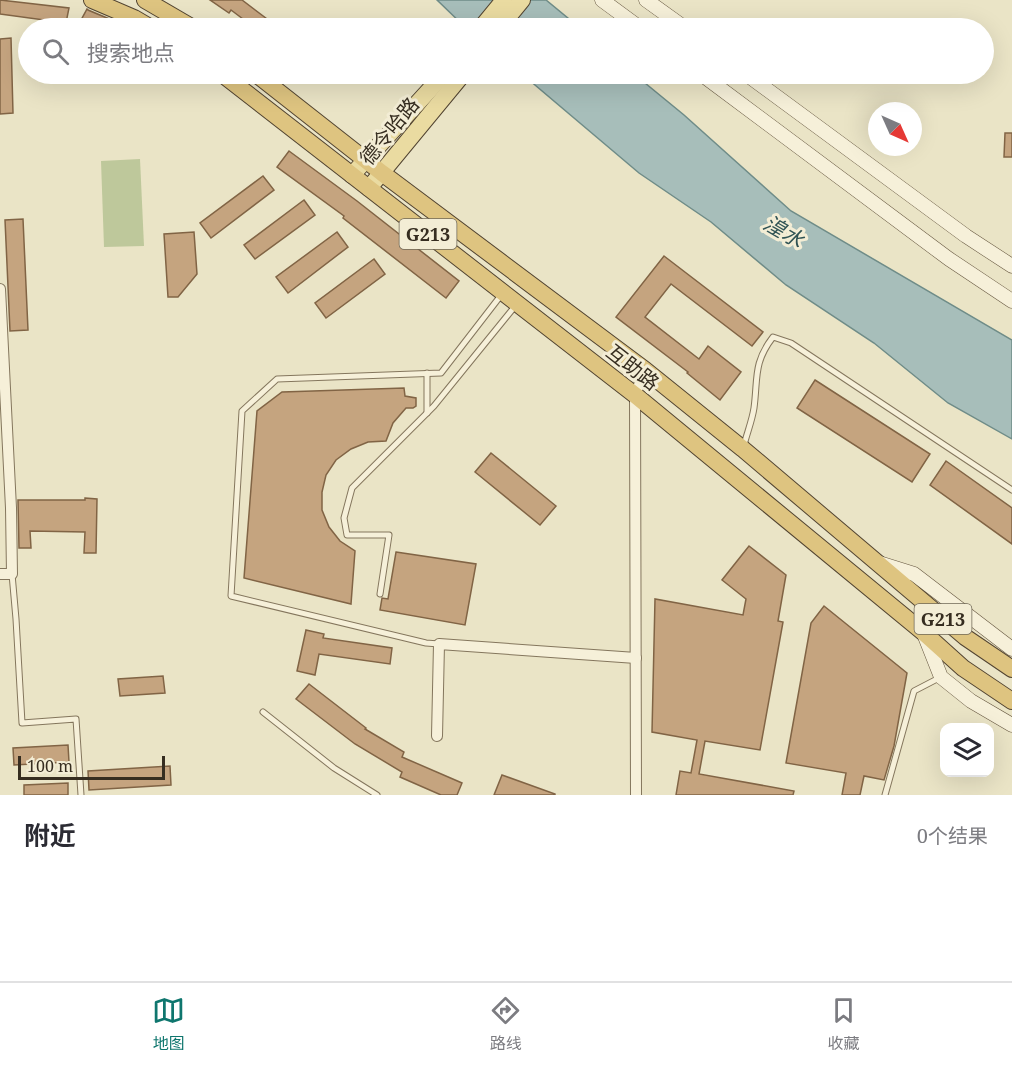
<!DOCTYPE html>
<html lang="zh">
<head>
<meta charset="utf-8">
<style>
	:root { --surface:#fff; --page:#f2f2f3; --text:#2b2b33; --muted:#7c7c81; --line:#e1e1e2; --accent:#0f766e }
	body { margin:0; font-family:"Noto Serif","Noto Sans SC",serif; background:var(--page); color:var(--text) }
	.controls { position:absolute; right:18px; bottom:18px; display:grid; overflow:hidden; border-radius:12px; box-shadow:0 6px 24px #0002 }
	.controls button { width:54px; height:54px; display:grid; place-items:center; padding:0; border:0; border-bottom:2px solid var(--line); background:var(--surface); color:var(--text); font:30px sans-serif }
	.compass { position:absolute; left:868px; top:102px; width:54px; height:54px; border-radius:50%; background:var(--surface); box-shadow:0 6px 24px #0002; rotate:135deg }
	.scale { position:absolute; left:18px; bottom:15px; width:147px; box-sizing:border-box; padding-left:6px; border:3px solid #362d20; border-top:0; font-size:16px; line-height:21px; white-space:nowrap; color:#362d20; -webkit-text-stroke:4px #f3edd5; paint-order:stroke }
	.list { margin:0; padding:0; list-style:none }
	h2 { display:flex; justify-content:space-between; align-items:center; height:78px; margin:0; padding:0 24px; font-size:26px }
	h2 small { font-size:20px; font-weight:400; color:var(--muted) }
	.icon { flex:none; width:33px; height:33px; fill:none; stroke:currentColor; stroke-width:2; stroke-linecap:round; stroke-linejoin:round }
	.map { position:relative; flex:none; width:1012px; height:795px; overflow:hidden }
	.search { position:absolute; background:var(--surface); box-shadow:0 6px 24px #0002; left:18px; right:18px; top:18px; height:66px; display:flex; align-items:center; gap:15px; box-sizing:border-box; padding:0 21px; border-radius:33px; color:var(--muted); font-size:22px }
	.sheet { height:186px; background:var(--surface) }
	nav { display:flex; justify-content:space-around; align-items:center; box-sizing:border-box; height:84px; border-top:2px solid var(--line); background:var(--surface); font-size:16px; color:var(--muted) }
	nav a { display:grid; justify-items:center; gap:3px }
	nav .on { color:var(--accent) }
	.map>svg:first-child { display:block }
	.green { fill:#bec89b }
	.water { fill:#a7beba; stroke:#6f8c88; stroke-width:1.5 }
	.building { fill:#c5a47f; stroke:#816445; stroke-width:1.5 }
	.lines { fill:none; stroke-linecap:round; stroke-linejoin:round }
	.service-casing { stroke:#84765d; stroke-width:7 }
	.minor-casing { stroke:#84765d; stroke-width:12 }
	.secondary-casing { stroke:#665740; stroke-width:15 }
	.primary-casing { stroke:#524431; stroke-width:18 }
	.trunk-casing { stroke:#524431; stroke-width:18 }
	.service { stroke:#f6f0d9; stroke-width:5 }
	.minor { stroke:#f6f0d9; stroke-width:10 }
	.secondary { stroke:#f6f0d9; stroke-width:14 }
	.primary { stroke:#eadba1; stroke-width:16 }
	.trunk { stroke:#dec480; stroke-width:16 }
	.labels { text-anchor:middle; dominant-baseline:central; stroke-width:6; stroke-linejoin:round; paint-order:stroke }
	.shield { fill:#f3edd5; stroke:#6f6756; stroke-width:1.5 }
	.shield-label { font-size:18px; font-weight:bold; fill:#362d20 }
	.street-label { font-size:20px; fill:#362d20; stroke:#f3edd5 }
	.water-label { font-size:21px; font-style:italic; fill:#305354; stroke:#f3edd5 }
</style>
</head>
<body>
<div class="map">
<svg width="1012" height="795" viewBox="0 0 1012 795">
	<rect width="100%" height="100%" fill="#eae4c6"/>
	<!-- green -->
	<polygon class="green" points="140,159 144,246 104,247 101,161"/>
	<!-- water -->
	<g class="water">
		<polygon points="437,0 546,0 580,28 466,28"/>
		<polygon points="522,74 634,74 684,115 791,211 1012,340 1012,439 948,403 874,343 786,285 711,222 639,173"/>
	</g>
	<!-- building -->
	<g class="building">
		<polygon points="0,0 69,8 66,23 0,14"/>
		<polygon points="210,0 242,0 279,28 255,28 231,10 229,13"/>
		<polygon points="87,9 88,10 131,28 94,28 80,22"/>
		<polygon points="11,38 13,113 0,114 0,39"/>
		<polygon points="1005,133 1012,133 1012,157 1004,157"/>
		<polygon points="289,151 357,201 459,281 446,298 343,218 344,216 277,167"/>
		<polygon points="263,176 274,190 211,238 200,223"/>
		<polygon points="304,200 315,215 255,259 244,245"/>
		<polygon points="23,219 28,330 10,331 5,220"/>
		<polygon points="194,232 197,274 178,297 168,297 164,234"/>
		<polygon points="337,232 348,247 288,293 276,277"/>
		<polygon points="664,256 763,332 752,346 671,284 645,317 699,359 708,346 741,372 720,400 687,373 688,372 616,317"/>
		<polygon points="374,259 385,274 326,318 315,303"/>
		<polygon points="815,380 930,454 912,482 797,408"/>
		<polygon points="404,388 405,396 416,398 416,406 413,408 406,408 393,423 386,441 368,442 351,449 336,460 326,475 322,492 322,510 329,527 340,541 355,551 351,604 244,578 257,411 282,392"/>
		<polygon points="491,453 556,506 540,525 475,472"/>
		<polygon points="946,461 1012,508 1012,544 930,485"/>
		<polygon points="85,498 97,499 96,553 84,553 85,532 30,531 31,548 19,548 18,500 85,500"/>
		<polygon points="749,546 786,575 778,621 783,622 760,750 705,741 699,774 794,791 793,795 676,795 680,771 691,773 697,740 652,732 655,599 743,615 746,599 722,580"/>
		<polygon points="396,552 476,564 465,625 380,610 382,598 388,599"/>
		<polygon points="824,606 907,673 894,746 884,780 864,776 860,795 842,795 846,773 786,763 811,623"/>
		<polygon points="306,630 324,634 323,638 392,648 390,664 319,654 315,675 297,671"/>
		<polygon points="163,676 165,693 120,696 118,679"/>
		<polygon points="309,684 366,728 365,729 404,752 402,757 462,783 457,795 441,795 400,777 402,772 355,744 296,699"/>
		<polygon points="68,745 69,762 14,765 13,748"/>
		<polygon points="170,766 171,785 89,790 88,771"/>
		<polygon points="502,775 555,794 555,795 494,795"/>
		<polygon points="68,783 68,795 24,795 24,785"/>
	</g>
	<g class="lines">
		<defs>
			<g id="service">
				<polyline points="427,373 427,413"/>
				<path d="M 744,445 C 747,433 752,421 754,408 C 758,378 753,363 773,337 L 791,343 L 1012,490"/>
				<polyline points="12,574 16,619 22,723 76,719 81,795"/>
				<polyline points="380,594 389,535 347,535 344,518 352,488 434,406 516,305"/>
				<polyline points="439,644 426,643 231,596 242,411 277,379 441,373 502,294"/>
				<polyline points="263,712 334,768 377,795"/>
				<polyline points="885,795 914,691 941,677"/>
			</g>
			<g id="minor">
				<polyline points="0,289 11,508 12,574 0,574"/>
				<polyline points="437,736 439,644 636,658"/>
				<polyline points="636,795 635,395 645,370"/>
			</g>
			<g id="secondary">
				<polyline points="602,0 640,28"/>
				<polyline points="646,0 685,28"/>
				<polyline points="701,74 949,259 1012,301"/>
				<polyline points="746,74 966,236 1012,266"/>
				<polyline points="879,563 914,574 1012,649"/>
				<polyline points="924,634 941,677 971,701 1012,725"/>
			</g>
			<g id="primary">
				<polyline points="481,28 504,0"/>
				<polyline points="499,28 522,0"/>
				<polyline points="352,175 444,74"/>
				<polyline points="369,188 463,74"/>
			</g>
			<g id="trunk">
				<polyline points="92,0 134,18 151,28"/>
				<polyline points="145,0 193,28"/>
				<polyline points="222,74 635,395 923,632 963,668 1012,701"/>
				<polyline points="256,74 382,173 645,370 743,449 965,637 1012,669"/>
			</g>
		</defs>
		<!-- service casing -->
		<use href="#service" class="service-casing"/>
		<!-- minor casing -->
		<use href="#minor" class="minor-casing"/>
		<!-- secondary casing -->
		<use href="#secondary" class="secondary-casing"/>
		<!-- primary casing -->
		<use href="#primary" class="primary-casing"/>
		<!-- trunk casing -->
		<use href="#trunk" class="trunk-casing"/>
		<!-- service -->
		<use href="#service" class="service"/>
		<!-- minor -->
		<use href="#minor" class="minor"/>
		<!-- secondary -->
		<use href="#secondary" class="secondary"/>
		<!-- primary -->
		<use href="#primary" class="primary"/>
		<!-- trunk -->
		<use href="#trunk" class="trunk"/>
	</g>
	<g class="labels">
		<!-- shield labels -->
		<g class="shield">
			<rect x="399.5" y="219" width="57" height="30" rx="4.5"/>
			<rect x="914.5" y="604" width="57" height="30" rx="4.5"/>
		</g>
		<g class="shield-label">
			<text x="428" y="234">G213</text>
			<text x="943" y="619">G213</text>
		</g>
		<!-- street labels -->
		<g class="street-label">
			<text transform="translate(389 131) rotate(-51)">德令哈路</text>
			<text transform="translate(633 367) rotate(38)">互助路</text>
		</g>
		<!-- water labels -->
		<g class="water-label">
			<text transform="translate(784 231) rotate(30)">湟水</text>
		</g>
	</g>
</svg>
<div class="controls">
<button><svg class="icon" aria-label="layers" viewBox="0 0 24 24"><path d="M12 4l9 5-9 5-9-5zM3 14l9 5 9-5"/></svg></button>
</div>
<svg class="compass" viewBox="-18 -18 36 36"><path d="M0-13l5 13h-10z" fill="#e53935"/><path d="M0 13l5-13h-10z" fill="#7c7c81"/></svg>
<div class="scale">100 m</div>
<div class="search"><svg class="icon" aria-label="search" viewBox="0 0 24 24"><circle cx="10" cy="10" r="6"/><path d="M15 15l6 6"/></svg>搜索地点</div>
</div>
<section class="sheet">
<h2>附近<small>0个结果</small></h2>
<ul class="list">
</ul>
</section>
<nav>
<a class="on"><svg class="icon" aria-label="map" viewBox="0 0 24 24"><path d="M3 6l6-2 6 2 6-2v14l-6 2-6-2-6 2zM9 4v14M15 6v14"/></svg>地图</a>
<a><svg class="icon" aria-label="directions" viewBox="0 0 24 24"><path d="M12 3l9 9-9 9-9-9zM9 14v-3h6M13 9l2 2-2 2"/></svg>路线</a>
<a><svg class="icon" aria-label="saved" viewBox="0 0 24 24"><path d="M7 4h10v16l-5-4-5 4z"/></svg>收藏</a>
</nav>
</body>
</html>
